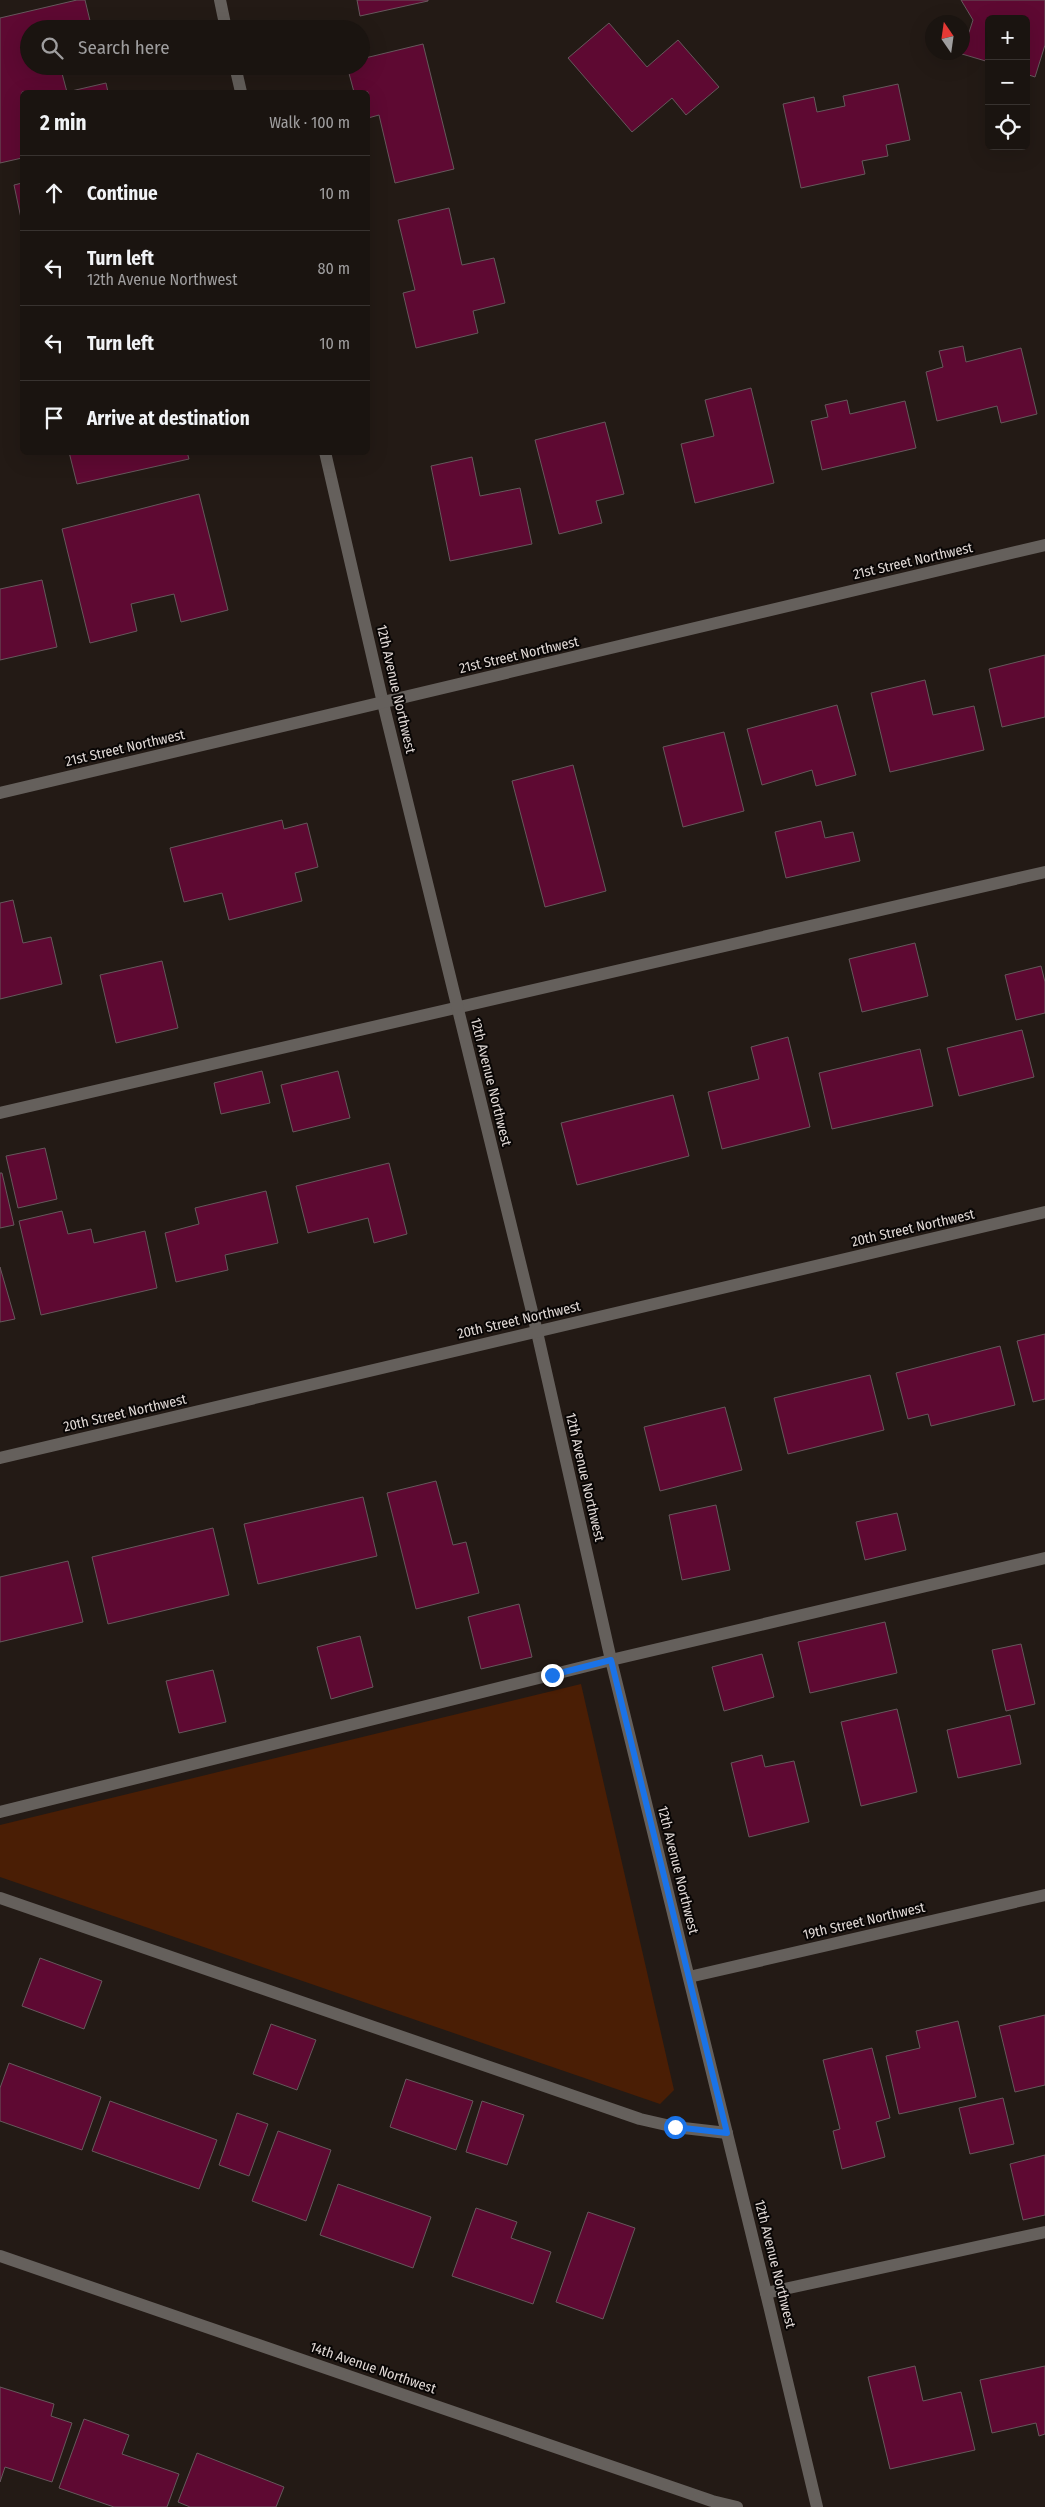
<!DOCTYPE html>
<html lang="en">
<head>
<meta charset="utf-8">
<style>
	:root { --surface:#1a1410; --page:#231d19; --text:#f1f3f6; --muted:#9f9e9f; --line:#383330 }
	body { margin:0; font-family:"Fira Sans Condensed",sans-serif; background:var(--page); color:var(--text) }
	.controls { position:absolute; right:15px; top:15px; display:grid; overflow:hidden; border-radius:8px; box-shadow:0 5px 20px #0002 }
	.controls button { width:45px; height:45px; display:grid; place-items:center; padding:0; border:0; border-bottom:1px solid var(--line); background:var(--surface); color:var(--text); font:25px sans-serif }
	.compass { position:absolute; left:925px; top:15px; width:45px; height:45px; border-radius:50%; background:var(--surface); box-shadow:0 5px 20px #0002; rotate:347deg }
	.stop { position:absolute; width:15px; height:15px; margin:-11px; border:4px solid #1a73e8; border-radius:50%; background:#fff }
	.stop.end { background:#1a73e8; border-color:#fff; box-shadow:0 1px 5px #0008 }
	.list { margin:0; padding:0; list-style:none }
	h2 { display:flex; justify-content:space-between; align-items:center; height:65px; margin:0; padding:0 20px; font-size:21px }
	h2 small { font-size:16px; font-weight:400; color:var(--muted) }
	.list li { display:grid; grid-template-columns:32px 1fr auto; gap:15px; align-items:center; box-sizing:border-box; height:75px; padding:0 20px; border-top:1px solid var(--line) }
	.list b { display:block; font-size:19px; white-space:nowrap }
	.list p { margin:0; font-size:16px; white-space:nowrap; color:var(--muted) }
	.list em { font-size:16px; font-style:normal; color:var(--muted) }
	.icon { flex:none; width:28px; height:28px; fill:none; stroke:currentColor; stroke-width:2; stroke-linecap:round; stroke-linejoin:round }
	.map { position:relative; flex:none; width:1045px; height:2507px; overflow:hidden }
	.search { position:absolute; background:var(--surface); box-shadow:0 5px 20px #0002; left:20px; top:20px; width:350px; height:55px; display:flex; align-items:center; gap:12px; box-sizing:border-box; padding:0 18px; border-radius:28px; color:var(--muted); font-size:19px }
	.panel { position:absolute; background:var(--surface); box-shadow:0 5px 20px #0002; left:20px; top:90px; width:350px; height:365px; border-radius:8px }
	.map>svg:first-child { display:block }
	.green { fill:#4a1e05 }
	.building { fill:#5e0932; stroke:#66585c }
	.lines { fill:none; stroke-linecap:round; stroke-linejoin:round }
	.service { stroke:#65605c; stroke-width:12 }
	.minor { stroke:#65605c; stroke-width:12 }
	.route { stroke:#1a73e8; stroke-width:6 }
	.labels { text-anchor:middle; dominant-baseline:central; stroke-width:4; stroke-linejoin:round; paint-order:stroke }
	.street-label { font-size:14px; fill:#e1d9d6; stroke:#090605 }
</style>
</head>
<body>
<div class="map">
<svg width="1045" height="2507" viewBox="0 0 1045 2507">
	<rect width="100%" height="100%" fill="#231a15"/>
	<!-- green -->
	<polygon class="green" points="581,1684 674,2090 660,2104 0,1877 0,1825"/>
	<!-- building -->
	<g class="building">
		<polygon points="77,0 85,0 92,29 29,29 29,66 60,66 67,92 22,92 22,158 0,163 0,18"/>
		<polygon points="357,0 428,0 428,1 360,16"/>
		<polygon points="961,0 1045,0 1045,45 1035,77 1026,74 1026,19 989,19 989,62 962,54 973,20"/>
		<polygon points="609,23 647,67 678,40 719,87 686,115 672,98 632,132 568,58"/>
		<polygon points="423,44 454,169 395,183 379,115 368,118 368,92 354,92 347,66 361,66 361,59"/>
		<polygon points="106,83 108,92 67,92"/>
		<polygon points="898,84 910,140 886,145 888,156 862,161 865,174 801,188 783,104 814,97 817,112 845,106 843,96"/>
		<polygon points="22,183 22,223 14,185"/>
		<polygon points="449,208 462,265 494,258 505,303 473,311 478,333 416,348 403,293 415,290 398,220"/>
		<polygon points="963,346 966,362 1021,348 1037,414 1001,423 997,406 937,421 926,372 943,367 939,351"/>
		<polygon points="751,388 774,483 695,503 681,444 714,436 705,400"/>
		<polygon points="847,400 850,414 905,401 916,448 822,470 811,421 828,417 825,405"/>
		<polygon points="605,422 624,494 596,501 602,523 559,534 535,440"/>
		<polygon points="69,452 187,452 189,459 77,484"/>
		<polygon points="472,457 480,496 520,488 532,544 450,561 431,466"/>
		<polygon points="199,494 228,610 181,622 174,594 131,604 137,631 90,643 62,529"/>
		<polygon points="42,580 57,647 0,660 0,589"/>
		<polygon points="1045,655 1045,717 1002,727 989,669"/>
		<polygon points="925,680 933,715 974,706 984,750 890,772 871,693"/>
		<polygon points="837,705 856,775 816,786 812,770 762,785 747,729"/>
		<polygon points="724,732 744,811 683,827 663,747"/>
		<polygon points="573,765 606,891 545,907 512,781"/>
		<polygon points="282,820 284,829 307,823 318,867 295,873 302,901 229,920 222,893 184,902 170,848"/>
		<polygon points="821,821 825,838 853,832 860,861 786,878 775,832"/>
		<polygon points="13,900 23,943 51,937 62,984 0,999 0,903"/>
		<polygon points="915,943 928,996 862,1012 849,959"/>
		<polygon points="162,961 178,1028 116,1043 100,975"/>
		<polygon points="1041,966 1045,982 1045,1013 1016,1020 1005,975"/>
		<polygon points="1022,1030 1034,1077 959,1096 947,1048"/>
		<polygon points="788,1037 810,1127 722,1149 708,1092 759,1079 751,1047"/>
		<polygon points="920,1049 933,1106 832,1129 819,1073"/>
		<polygon points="262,1071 270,1103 221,1114 214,1083"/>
		<polygon points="338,1071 350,1118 293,1132 281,1085"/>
		<polygon points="673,1095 689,1156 577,1185 561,1123"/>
		<polygon points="45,1148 57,1199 18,1208 6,1156"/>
		<polygon points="389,1163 407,1234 374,1243 368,1218 308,1233 296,1186"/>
		<polygon points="0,1173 2,1173 14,1225 0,1228"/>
		<polygon points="266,1191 278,1243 225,1255 228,1270 176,1282 165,1233 199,1224 195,1208"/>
		<polygon points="62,1211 68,1234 91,1229 94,1243 145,1231 157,1288 41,1315 19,1221"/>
		<polygon points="0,1267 15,1319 0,1322"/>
		<polygon points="1045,1334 1045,1399 1033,1402 1017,1341"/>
		<polygon points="1000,1346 1015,1405 931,1426 928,1414 908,1419 896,1373"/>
		<polygon points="870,1375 884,1430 788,1454 774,1398"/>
		<polygon points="725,1407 742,1470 660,1491 644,1427"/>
		<polygon points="436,1481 453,1545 466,1542 479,1593 416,1609 387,1493"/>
		<polygon points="363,1497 377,1556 258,1584 244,1524"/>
		<polygon points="716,1505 730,1570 682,1580 669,1515"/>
		<polygon points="897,1513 906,1550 865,1560 856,1522"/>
		<polygon points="213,1528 229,1595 108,1624 92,1557"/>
		<polygon points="68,1561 83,1622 0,1642 0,1577"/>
		<polygon points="519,1604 532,1657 481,1669 468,1617"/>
		<polygon points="885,1622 897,1673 810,1693 798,1642"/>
		<polygon points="360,1636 373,1687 331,1699 317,1647"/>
		<polygon points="1021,1644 1035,1704 1006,1711 992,1650"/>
		<polygon points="762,1654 774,1697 724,1711 712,1667"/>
		<polygon points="213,1670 226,1722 179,1733 166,1681"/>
		<polygon points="897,1709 917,1792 861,1806 841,1722"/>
		<polygon points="1010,1715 1021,1764 958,1778 947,1730"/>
		<polygon points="762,1755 765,1767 794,1761 809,1822 749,1837 731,1763"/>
		<polygon points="40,1958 102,1981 84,2029 22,2006"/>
		<polygon points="1045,2015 1045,2085 1015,2092 999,2026"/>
		<polygon points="958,2021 976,2097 899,2114 886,2056 920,2048 916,2031"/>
		<polygon points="271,2024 316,2040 297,2090 253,2074"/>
		<polygon points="872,2048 890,2118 876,2122 885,2157 842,2169 833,2131 840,2129 823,2060"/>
		<polygon points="9,2063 101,2097 82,2150 0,2121 0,2088"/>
		<polygon points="406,2079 473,2101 456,2150 390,2127"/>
		<polygon points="1003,2098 1014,2144 970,2154 959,2108"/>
		<polygon points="110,2101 217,2140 199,2189 92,2151"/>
		<polygon points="482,2101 524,2115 507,2165 466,2152"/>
		<polygon points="237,2113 268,2124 249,2176 219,2165"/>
		<polygon points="278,2131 331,2150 306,2221 252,2201"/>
		<polygon points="1045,2155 1045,2215 1023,2220 1010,2164"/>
		<polygon points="338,2184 431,2217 413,2268 320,2235"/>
		<polygon points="476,2208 517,2222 511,2238 551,2252 533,2304 452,2276"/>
		<polygon points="588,2212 635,2228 603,2319 556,2302"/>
		<polygon points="915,2366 923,2401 961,2392 975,2450 890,2469 868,2377"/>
		<polygon points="1045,2366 1045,2434 1039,2436 1036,2423 992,2433 980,2380"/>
		<polygon points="0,2387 54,2404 51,2416 72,2423 52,2482 5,2467 0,2482"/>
		<polygon points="84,2419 129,2435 122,2454 179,2474 167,2507 114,2507 59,2488"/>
		<polygon points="197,2453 284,2487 276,2507 190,2507 178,2502"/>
	</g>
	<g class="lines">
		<!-- service -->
		<g class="service">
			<polyline points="0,1113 1045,872"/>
			<polyline points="0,1812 611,1660 1045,1558"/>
			<polyline points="0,1898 640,2119 675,2127 727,2133"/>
			<polyline points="766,2293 1045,2232"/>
		</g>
		<!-- minor -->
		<g class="minor">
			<polyline points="220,0 226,29"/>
			<polyline points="235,66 241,92"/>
			<polyline points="325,452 383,703 537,1332 611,1660 766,2293 817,2507"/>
			<polyline points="0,793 1045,545"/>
			<polyline points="0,1458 1045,1212"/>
			<polyline points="689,1977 1045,1895"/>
			<polyline points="0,2256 712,2501 737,2507"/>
		</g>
	</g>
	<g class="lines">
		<!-- route -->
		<polyline class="route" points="552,1675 611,1660 727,2133 675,2127"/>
	</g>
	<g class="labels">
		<!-- street labels -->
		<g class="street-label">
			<text transform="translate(913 561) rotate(-13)">21st Street Northwest</text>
			<text transform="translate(519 655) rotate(-13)">21st Street Northwest</text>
			<text transform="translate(396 689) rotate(77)">12th Avenue Northwest</text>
			<text transform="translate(125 748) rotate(-13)">21st Street Northwest</text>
			<text transform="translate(491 1082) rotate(76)">12th Avenue Northwest</text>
			<text transform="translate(913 1228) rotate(-13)">20th Street Northwest</text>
			<text transform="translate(519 1320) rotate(-13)">20th Street Northwest</text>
			<text transform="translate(125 1413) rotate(-13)">20th Street Northwest</text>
			<text transform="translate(585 1477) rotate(77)">12th Avenue Northwest</text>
			<text transform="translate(678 1870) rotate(76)">12th Avenue Northwest</text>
			<text transform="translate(864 1921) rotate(-13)">19th Street Northwest</text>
			<text transform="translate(775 2264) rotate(76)">12th Avenue Northwest</text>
			<text transform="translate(373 2368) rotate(19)">14th Avenue Northwest</text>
		</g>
	</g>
</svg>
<div class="controls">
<button>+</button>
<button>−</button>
<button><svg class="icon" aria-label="locate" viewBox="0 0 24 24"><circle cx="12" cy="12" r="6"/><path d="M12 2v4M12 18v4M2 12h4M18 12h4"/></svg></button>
</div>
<svg class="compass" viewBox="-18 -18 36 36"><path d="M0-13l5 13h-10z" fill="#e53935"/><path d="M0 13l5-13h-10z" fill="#9f9e9f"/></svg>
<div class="stop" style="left:675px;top:2127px"></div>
<div class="stop end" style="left:552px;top:1675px"></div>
<div class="search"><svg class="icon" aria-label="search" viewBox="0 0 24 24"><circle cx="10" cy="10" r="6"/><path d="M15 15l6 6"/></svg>Search here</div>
<section class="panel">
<h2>2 min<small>Walk · 100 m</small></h2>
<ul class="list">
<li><svg class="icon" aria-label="ahead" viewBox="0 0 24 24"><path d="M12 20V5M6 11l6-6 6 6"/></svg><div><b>Continue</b></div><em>10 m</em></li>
<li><svg class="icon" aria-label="left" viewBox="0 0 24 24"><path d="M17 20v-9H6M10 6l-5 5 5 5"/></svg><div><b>Turn left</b><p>12th Avenue Northwest</p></div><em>80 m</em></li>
<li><svg class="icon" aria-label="left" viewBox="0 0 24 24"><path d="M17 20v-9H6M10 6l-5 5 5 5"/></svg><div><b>Turn left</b></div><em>10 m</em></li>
<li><svg class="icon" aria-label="arrive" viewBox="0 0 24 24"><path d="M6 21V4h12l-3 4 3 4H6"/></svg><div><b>Arrive at destination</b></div></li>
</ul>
</section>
</div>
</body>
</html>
